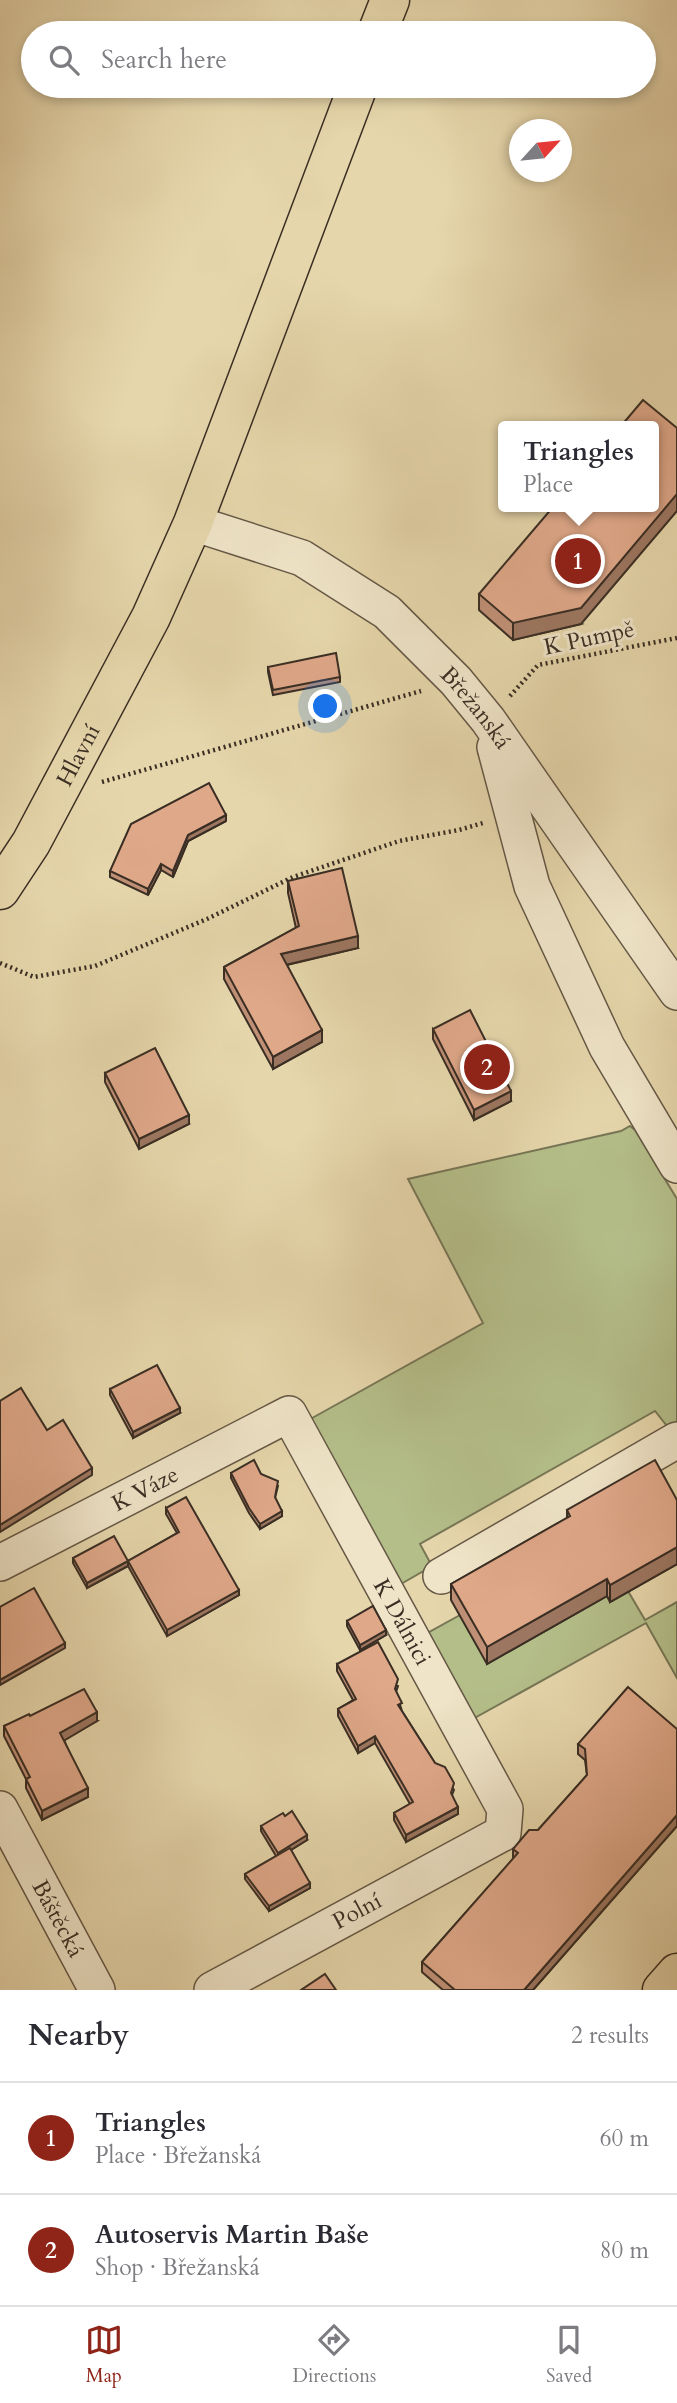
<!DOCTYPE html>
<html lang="en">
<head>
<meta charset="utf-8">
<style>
	:root { --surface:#fff; --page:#f7f7f7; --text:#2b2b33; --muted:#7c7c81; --line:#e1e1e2; --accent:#8f2418 }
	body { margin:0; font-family:Cardo,serif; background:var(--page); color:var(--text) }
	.compass { position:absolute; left:509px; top:119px; width:63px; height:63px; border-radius:50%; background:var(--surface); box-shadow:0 4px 10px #0003; rotate:63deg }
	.you { position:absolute; left:326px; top:707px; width:24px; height:24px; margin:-18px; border:5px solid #fff; border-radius:50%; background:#1a73e8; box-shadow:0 0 0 10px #1a73e833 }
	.badge { display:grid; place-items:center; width:46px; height:46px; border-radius:50%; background:var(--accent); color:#fff; font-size:23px; font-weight:700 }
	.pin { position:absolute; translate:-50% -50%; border:4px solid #fff; box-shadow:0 2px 7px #0006 }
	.popup { position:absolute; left:498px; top:421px; width:161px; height:91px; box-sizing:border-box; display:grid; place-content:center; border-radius:7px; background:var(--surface); filter:drop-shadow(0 2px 5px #0005); font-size:23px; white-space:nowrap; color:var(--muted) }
	.popup b { font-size:26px; color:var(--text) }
	.popup::after { content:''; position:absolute; left:50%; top:100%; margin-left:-14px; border:14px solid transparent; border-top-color:var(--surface) }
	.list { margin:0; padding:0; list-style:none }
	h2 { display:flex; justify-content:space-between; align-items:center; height:91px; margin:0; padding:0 28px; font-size:30px }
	h2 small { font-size:23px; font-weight:400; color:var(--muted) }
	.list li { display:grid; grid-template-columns:46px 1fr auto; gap:21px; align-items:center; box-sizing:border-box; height:112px; padding:0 28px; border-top:2px solid var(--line) }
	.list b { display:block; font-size:26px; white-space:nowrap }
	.list p { margin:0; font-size:23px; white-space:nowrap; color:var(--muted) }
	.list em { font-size:23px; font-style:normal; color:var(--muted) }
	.icon { flex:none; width:38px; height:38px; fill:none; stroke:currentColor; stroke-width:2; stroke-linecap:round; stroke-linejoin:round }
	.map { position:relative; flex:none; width:677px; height:1990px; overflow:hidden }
	.search { position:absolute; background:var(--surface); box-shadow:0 4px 10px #0003; left:21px; right:21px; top:21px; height:77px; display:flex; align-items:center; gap:18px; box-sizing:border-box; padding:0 24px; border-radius:38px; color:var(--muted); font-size:26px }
	.sheet { height:315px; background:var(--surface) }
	nav { display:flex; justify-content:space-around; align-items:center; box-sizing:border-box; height:98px; border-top:2px solid var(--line); background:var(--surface); font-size:19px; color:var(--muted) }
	nav a { display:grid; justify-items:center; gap:4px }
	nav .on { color:var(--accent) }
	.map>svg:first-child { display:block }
	.green { fill:#b4be89; stroke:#777656; stroke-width:2 }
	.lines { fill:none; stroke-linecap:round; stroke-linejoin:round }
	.minor-casing { stroke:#655846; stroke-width:38 }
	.major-casing { stroke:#3a2e24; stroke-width:41 }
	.highway-casing { stroke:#3a2e24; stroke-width:41 }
	.path { stroke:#3a2e24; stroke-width:4.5; stroke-dasharray:2 3.5; stroke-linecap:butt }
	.minor { stroke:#efe4c8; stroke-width:35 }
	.major { stroke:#e6d6ab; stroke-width:38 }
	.highway { stroke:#e6d6ab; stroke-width:38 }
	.wall { fill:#c09076; stroke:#3a2e24; stroke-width:2 }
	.shaded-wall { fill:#9c7660; stroke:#3a2e24; stroke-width:2 }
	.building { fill:#dfa889; stroke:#3a2e24; stroke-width:2 }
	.labels { text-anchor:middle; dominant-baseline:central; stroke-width:6; stroke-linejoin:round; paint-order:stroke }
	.street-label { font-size:23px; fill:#3a2e24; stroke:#efe4c8 }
</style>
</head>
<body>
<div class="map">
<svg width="677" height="1990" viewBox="0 0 677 1990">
	<rect width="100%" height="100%" fill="#e6d6ab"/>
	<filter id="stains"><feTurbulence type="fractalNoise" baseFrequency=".00286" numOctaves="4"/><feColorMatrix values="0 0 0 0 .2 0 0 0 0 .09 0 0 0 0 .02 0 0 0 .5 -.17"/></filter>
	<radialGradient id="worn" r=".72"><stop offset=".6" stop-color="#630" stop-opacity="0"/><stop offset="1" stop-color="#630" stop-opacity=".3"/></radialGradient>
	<!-- green -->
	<g class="green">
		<polygon points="630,1126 635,1130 677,1199 677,1424 667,1426 655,1411 420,1544 432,1566 401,1584 305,1422 483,1323 408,1179 621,1131"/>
		<polygon points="628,1591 645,1620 677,1602 677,1678 646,1623 471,1720 424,1635 460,1615 488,1663 607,1596 610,1601"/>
	</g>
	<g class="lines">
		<defs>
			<g id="minor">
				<path id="s1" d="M 193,523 L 302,558 L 387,612 L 456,681 L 488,720 L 677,992"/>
				<polyline points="495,747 532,886 607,1047 677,1165"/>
				<path id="s2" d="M 0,1563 L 289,1414 L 505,1809 L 503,1833 L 212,1990"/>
				<polyline points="441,1576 677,1440"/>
				<path id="s3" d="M 0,1809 L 97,1990"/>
			</g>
			<g id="major">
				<polyline points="377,33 390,0"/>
				<path id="s4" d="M 0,890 L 31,843 L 151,617 L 193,523 L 358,86"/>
			</g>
			<polyline id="highway" points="662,1990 677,1973"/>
		</defs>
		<!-- minor casing -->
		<use href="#minor" class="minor-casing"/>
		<!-- major casing -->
		<use href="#major" class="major-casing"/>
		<!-- highway casing -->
		<use href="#highway" class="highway-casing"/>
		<!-- path -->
		<g class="path">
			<polyline points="510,696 538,665 677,638"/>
			<polyline points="102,782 421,691"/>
			<polyline points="0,963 34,977 95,966 207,919 293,877 399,841 459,830 483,823"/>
		</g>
		<!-- minor -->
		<use href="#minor" class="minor"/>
		<!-- major -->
		<use href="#major" class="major"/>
		<!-- highway -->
		<use href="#highway" class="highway"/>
	</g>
	<!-- wall -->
	<g class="wall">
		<polygon points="479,594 581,624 513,640 479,610"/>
		<polygon points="268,667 340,677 340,682 273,695 268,672"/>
		<polygon points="226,821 188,841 173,877 161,870 148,895 110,877 110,871"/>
		<polygon points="288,881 358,948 287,965 322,1042 273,1069 224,979 224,967 296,928 288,893"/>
		<polygon points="433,1029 511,1101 474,1120 433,1039"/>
		<polygon points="105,1073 189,1124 139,1149 105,1082"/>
		<polygon points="110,1389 180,1413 133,1438 110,1395"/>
		<polygon points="231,1473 261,1474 278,1486 275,1498 282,1516 260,1529 249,1513 231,1478"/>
		<polygon points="677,1500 677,1564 610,1602 607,1596 487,1664 451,1600 451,1584 567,1518 567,1510"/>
		<polygon points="166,1508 239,1595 167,1636 128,1566 87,1588 73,1563 73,1558 128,1561 177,1533 166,1514"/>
		<polygon points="347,1621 386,1635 360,1650 347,1626"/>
		<polygon points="337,1664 398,1686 396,1692 402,1711 435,1763 454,1790 452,1795 458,1814 406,1842 394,1820 394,1813 410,1804 375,1743 358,1753 338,1716 338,1709 353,1700 337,1671"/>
		<polygon points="30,1716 97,1721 64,1740 88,1797 42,1820 26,1788 26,1779 4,1736 4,1726"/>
		<polygon points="677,1729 677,1826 533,1990 443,1990 422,1972 422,1962 513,1859 513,1849 538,1830 587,1775 585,1760 578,1754 578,1744"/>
		<polygon points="261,1826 307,1840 291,1850 310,1888 269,1911 245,1879 245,1874 276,1856 261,1831"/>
	</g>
	<!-- shaded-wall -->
	<g class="shaded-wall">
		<polygon points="677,494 677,511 581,624 513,640 513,623"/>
		<polygon points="226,815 226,821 188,841 173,877 173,871 188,835"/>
		<polygon points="161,864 161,870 148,895 148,889"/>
		<polygon points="358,936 358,948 281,966 281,954"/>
		<polygon points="322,1030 322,1042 273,1069 273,1057"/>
		<polygon points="511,1091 511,1101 474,1120 474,1110"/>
		<polygon points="189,1115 189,1124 139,1149 139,1139"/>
		<polygon points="180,1408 180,1413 133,1438 133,1432"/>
		<polygon points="92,1468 92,1475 0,1532 0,1525"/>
		<polygon points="282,1511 282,1516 260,1529 260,1524"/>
		<polygon points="677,1547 677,1564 610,1602 610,1585"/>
		<polygon points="128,1561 128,1566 87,1588 87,1583"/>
		<polygon points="607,1579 607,1596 487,1664 487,1647"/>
		<polygon points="239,1590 239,1595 167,1636 167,1630"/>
		<polygon points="386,1630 386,1635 360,1650 360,1645"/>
		<polygon points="65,1643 65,1648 0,1685 0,1680"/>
		<polygon points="97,1712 97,1721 60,1743 60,1733"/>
		<polygon points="375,1736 375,1743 358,1753 358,1746"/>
		<polygon points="88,1788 88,1797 42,1820 42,1811"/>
		<polygon points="458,1807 458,1814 406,1842 406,1835"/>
		<polygon points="677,1815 677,1826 533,1990 524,1990"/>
		<polygon points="307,1835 307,1840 278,1858 278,1853"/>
		<polygon points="310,1883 310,1888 269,1911 269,1906"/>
	</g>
	<!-- building -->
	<g class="building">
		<polygon points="643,400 677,428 677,494 581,608 513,623 479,594 553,507 653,507 653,426 621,426"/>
		<polygon points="336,653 340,677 273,690 268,667"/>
		<polygon points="209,783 226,815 188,835 173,871 161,864 148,889 110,871 131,824"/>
		<polygon points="342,868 358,936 281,954 322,1030 273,1057 224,967 299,926 288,881"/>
		<polygon points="470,1010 511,1091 474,1110 433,1029"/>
		<polygon points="155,1048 189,1115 139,1139 105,1073"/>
		<polygon points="157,1365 180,1408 133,1432 110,1389"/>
		<polygon points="21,1388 47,1430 63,1420 92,1468 0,1525 0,1401"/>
		<polygon points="254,1460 261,1474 278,1481 275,1497 282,1511 260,1524 249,1508 231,1473"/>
		<polygon points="655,1460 677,1500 677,1547 610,1585 607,1579 487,1647 451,1584 570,1516 567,1510"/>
		<polygon points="186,1497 239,1590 167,1630 128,1561 179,1532 166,1508"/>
		<polygon points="114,1536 128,1561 87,1583 73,1558"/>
		<polygon points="34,1588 65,1643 0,1680 0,1607"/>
		<polygon points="373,1606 386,1630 360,1645 347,1621"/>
		<polygon points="378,1642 398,1679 395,1689 402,1703 398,1705 435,1763 445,1767 454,1783 451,1793 458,1807 406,1835 394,1813 413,1802 375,1736 358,1746 338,1709 356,1699 337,1664"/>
		<polygon points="628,1687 677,1729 677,1815 524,1990 455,1990 422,1962 518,1853 513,1849 529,1830 538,1830 587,1775 585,1749 578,1744"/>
		<polygon points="84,1689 97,1712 60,1733 88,1788 42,1811 26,1779 30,1777 4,1726 29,1714 30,1716"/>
		<polygon points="292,1811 307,1835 278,1853 261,1826 283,1813 285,1816"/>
		<polygon points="290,1848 310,1883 269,1906 245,1874"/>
		<polygon points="325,1974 336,1990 301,1990"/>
	</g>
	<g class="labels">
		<!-- street labels -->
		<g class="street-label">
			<text transform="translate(589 638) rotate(-12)">K Pumpě</text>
			<text stroke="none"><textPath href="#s1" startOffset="346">Břežanská</textPath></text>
			<text stroke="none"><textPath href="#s4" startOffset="156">Hlavní</textPath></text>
			<text stroke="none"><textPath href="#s2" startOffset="163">K Váze</textPath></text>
			<text stroke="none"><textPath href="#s2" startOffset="562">K Dálnici</textPath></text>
			<text transform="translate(357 1911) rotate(-28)">Polní</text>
			<text stroke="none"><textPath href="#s3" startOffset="124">Báštěcká</textPath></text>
		</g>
	</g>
	<rect width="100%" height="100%" filter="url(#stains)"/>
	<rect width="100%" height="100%" fill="url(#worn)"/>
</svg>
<svg class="compass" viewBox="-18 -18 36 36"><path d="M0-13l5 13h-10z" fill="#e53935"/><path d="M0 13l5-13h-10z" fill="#7c7c81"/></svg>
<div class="you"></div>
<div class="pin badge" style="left:578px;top:561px">1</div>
<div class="popup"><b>Triangles</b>Place</div>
<div class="pin badge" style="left:487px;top:1067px">2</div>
<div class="search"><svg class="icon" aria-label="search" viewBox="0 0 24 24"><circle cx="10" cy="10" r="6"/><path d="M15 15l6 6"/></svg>Search here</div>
</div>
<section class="sheet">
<h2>Nearby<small>2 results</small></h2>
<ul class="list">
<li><span class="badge">1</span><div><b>Triangles</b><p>Place · Břežanská</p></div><em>60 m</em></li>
<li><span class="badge">2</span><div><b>Autoservis Martin Baše</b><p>Shop · Břežanská</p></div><em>80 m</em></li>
</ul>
</section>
<nav>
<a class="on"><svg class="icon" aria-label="map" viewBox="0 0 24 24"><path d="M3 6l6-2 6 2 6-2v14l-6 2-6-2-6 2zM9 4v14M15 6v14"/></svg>Map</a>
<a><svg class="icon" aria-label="directions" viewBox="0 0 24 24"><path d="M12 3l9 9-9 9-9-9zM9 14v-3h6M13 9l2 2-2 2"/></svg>Directions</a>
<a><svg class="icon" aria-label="saved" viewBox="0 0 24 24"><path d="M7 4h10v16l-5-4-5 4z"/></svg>Saved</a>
</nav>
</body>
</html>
